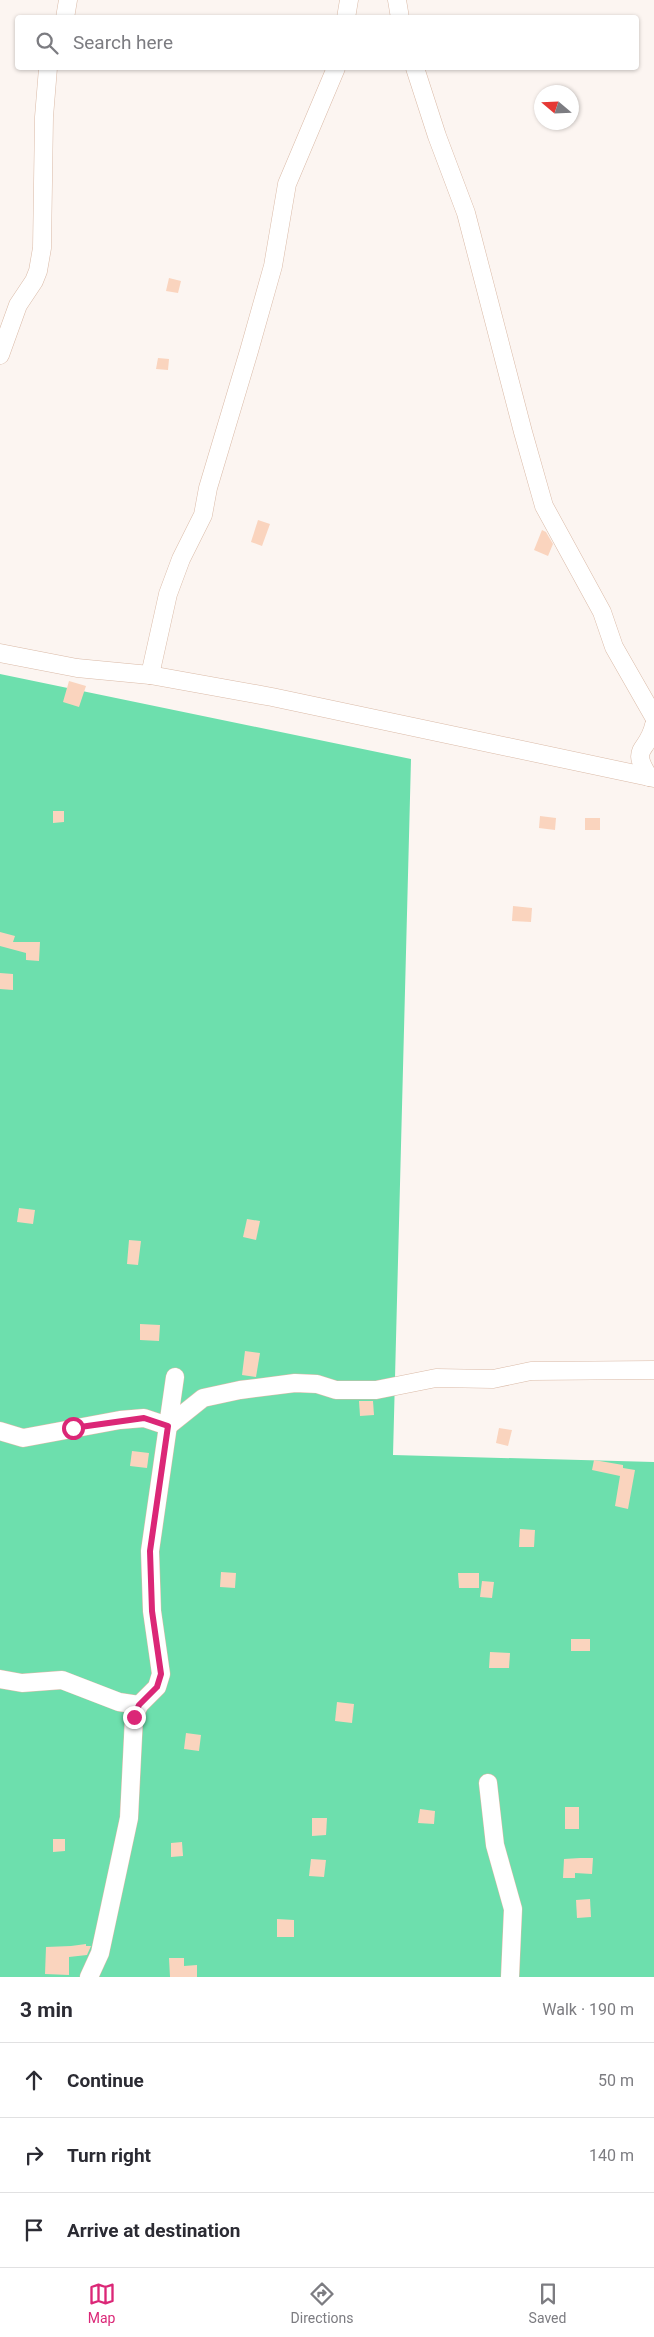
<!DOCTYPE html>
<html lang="en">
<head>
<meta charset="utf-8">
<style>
	:root { --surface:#fff; --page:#f2f2f3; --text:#2b2b33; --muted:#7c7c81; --line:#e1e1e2; --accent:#db2777 }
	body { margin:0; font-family:Roboto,sans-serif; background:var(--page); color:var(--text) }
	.compass { position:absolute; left:534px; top:85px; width:45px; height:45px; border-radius:50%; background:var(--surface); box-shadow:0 1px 4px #0004; rotate:289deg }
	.stop { position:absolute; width:15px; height:15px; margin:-11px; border:4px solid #db2777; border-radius:50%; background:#fff }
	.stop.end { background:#db2777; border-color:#fff; box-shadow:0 1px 5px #0008 }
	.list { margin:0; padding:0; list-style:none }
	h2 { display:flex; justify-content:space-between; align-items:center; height:65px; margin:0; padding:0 20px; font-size:21px }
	h2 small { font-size:16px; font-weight:400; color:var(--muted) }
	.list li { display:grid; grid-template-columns:32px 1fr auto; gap:15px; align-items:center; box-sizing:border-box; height:75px; padding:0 20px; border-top:1px solid var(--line) }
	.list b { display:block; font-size:19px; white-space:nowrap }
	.list em { font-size:16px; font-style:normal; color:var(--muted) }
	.icon { flex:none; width:28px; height:28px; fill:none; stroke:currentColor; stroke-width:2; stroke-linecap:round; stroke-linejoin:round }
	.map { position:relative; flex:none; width:654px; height:1977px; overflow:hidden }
	.search { position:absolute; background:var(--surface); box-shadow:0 1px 4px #0004; left:15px; right:15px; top:15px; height:55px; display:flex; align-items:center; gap:12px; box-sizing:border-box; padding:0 18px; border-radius:5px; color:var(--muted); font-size:19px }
	.sheet { height:290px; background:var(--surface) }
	nav { display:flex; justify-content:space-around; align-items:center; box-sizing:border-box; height:70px; border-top:1px solid var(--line); background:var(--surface); font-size:14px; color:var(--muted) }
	nav a { display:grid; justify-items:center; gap:2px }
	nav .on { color:var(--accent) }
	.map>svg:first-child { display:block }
	.forest { fill:#6ddfad }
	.building { fill:#fad4be }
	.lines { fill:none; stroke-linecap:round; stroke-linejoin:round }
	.minor-casing { stroke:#dabaa7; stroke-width:19 }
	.minor { stroke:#fff; stroke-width:18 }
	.route { stroke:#db2777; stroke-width:6 }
</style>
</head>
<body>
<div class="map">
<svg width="654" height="1977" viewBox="0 0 654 1977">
	<rect width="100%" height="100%" fill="#fcf5f1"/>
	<!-- forest -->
	<polygon class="forest" points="0,674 411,759 393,1455 654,1462 654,1977 0,1977"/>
	<!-- building -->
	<g class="building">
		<polygon points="169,278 181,281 178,293 166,291"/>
		<polygon points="158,358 169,359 168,370 156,369"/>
		<polygon points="258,520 270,524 262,546 251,542"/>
		<polygon points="542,530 546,532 553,544 548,556 534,550"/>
		<polygon points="69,681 86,686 79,707 63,702"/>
		<polygon points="53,811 64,811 64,822 53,823"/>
		<polygon points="540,816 556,818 555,830 539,828"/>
		<rect x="585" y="818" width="15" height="12"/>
		<polygon points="513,906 532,908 531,922 512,921"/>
		<polygon points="0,932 15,936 13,942 40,942 39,961 26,960 26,953 0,946"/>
		<polygon points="0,973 13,974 13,990 0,989"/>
		<polygon points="19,1208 35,1210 33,1224 17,1222"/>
		<polygon points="247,1219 260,1221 256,1240 243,1237"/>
		<polygon points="129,1240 141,1241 138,1265 127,1264"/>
		<polygon points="140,1324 160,1325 159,1341 140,1340"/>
		<polygon points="245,1351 260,1353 256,1377 242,1375"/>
		<polygon points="359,1401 373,1401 374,1415 360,1416"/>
		<polygon points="499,1428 512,1430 508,1446 496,1443"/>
		<polygon points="132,1451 149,1453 147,1468 130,1466"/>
		<polygon points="594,1460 623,1465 623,1468 635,1470 628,1509 615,1506 620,1476 592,1470"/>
		<polygon points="520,1529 535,1530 534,1547 519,1547"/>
		<polygon points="221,1572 236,1573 235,1588 220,1587"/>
		<polygon points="458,1573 479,1573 479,1588 459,1588"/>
		<polygon points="482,1581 494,1582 492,1598 480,1597"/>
		<rect x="571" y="1639" width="19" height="12"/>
		<polygon points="490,1652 510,1653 509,1668 489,1668"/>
		<polygon points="337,1702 354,1704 352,1723 335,1721"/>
		<polygon points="186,1733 201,1735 199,1751 184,1749"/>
		<rect x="565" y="1807" width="14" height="22"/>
		<polygon points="420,1809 435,1811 434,1824 418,1823"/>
		<polygon points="312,1818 327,1818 326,1835 312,1836"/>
		<polygon points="53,1839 65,1839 65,1851 53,1852"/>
		<polygon points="182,1842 183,1856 171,1857 171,1843"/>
		<polygon points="580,1858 593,1858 592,1874 575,1873 575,1878 563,1878 564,1859"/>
		<polygon points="311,1859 326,1860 324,1877 309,1876"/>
		<polygon points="590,1899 591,1917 577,1918 576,1900"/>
		<polygon points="277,1919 294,1920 294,1937 277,1937"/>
		<polygon points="86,1944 86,1946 91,1946 87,1955 69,1957 69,1975 45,1974 46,1947 71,1946"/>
		<polygon points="169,1958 184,1958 184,1966 197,1965 197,1977 170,1977"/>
	</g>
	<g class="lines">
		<defs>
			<g id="minor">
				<polyline points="397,0 400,18"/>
				<polyline points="65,18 68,0"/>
				<polyline points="346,18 349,0"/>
				<polyline points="415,68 437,136 466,213 523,432 544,506 602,612 614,647 654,717"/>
				<polyline points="0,355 18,305 34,281 38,271 42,248 44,117 48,68"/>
				<polyline points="0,653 77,668 150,675 272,697 654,778"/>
				<polyline points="150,675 168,594 181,559 203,515 208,488 249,351 273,266 287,184 336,68"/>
				<path d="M 649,777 C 629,746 648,753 654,725"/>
				<polyline points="0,1431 23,1438 120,1420 144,1418 168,1426 203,1398 240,1390 295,1383 317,1384 336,1390 376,1390 436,1378 493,1379 531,1371 654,1370"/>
				<polyline points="0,1679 22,1683 62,1680 119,1702 139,1705"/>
				<polyline points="488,1783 495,1845 513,1909 510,1977"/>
				<polyline points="89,1977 100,1953 129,1818 134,1717 139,1705 157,1687 161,1674 152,1611 150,1551 175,1377"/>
			</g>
		</defs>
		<!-- minor casing -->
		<use href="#minor" class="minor-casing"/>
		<!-- minor -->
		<use href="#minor" class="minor"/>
	</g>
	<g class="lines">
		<!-- route -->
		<polyline class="route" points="73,1428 144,1418 168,1426 150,1551 152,1611 161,1674 157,1687 139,1705 134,1717"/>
	</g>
</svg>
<svg class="compass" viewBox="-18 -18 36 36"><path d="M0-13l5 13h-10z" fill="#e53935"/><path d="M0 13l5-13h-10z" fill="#7c7c81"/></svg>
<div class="stop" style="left:73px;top:1428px"></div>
<div class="stop end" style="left:134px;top:1717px"></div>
<div class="search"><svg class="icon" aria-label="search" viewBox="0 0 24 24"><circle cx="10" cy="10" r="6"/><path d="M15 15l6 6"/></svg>Search here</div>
</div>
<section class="sheet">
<h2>3 min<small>Walk · 190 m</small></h2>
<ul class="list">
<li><svg class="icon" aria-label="ahead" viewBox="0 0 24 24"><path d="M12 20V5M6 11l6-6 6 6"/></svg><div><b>Continue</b></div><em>50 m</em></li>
<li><svg class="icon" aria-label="right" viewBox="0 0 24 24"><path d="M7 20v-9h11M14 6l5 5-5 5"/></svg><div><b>Turn right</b></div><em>140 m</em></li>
<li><svg class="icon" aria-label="arrive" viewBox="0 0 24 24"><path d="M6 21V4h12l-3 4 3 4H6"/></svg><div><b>Arrive at destination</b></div></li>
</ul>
</section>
<nav>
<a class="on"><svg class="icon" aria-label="map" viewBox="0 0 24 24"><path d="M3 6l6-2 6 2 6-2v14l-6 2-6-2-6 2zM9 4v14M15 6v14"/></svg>Map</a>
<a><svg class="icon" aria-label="directions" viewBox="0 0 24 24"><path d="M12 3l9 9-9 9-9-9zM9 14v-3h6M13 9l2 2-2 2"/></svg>Directions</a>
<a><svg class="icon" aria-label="saved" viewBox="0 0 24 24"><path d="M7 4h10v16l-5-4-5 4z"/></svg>Saved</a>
</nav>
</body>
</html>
